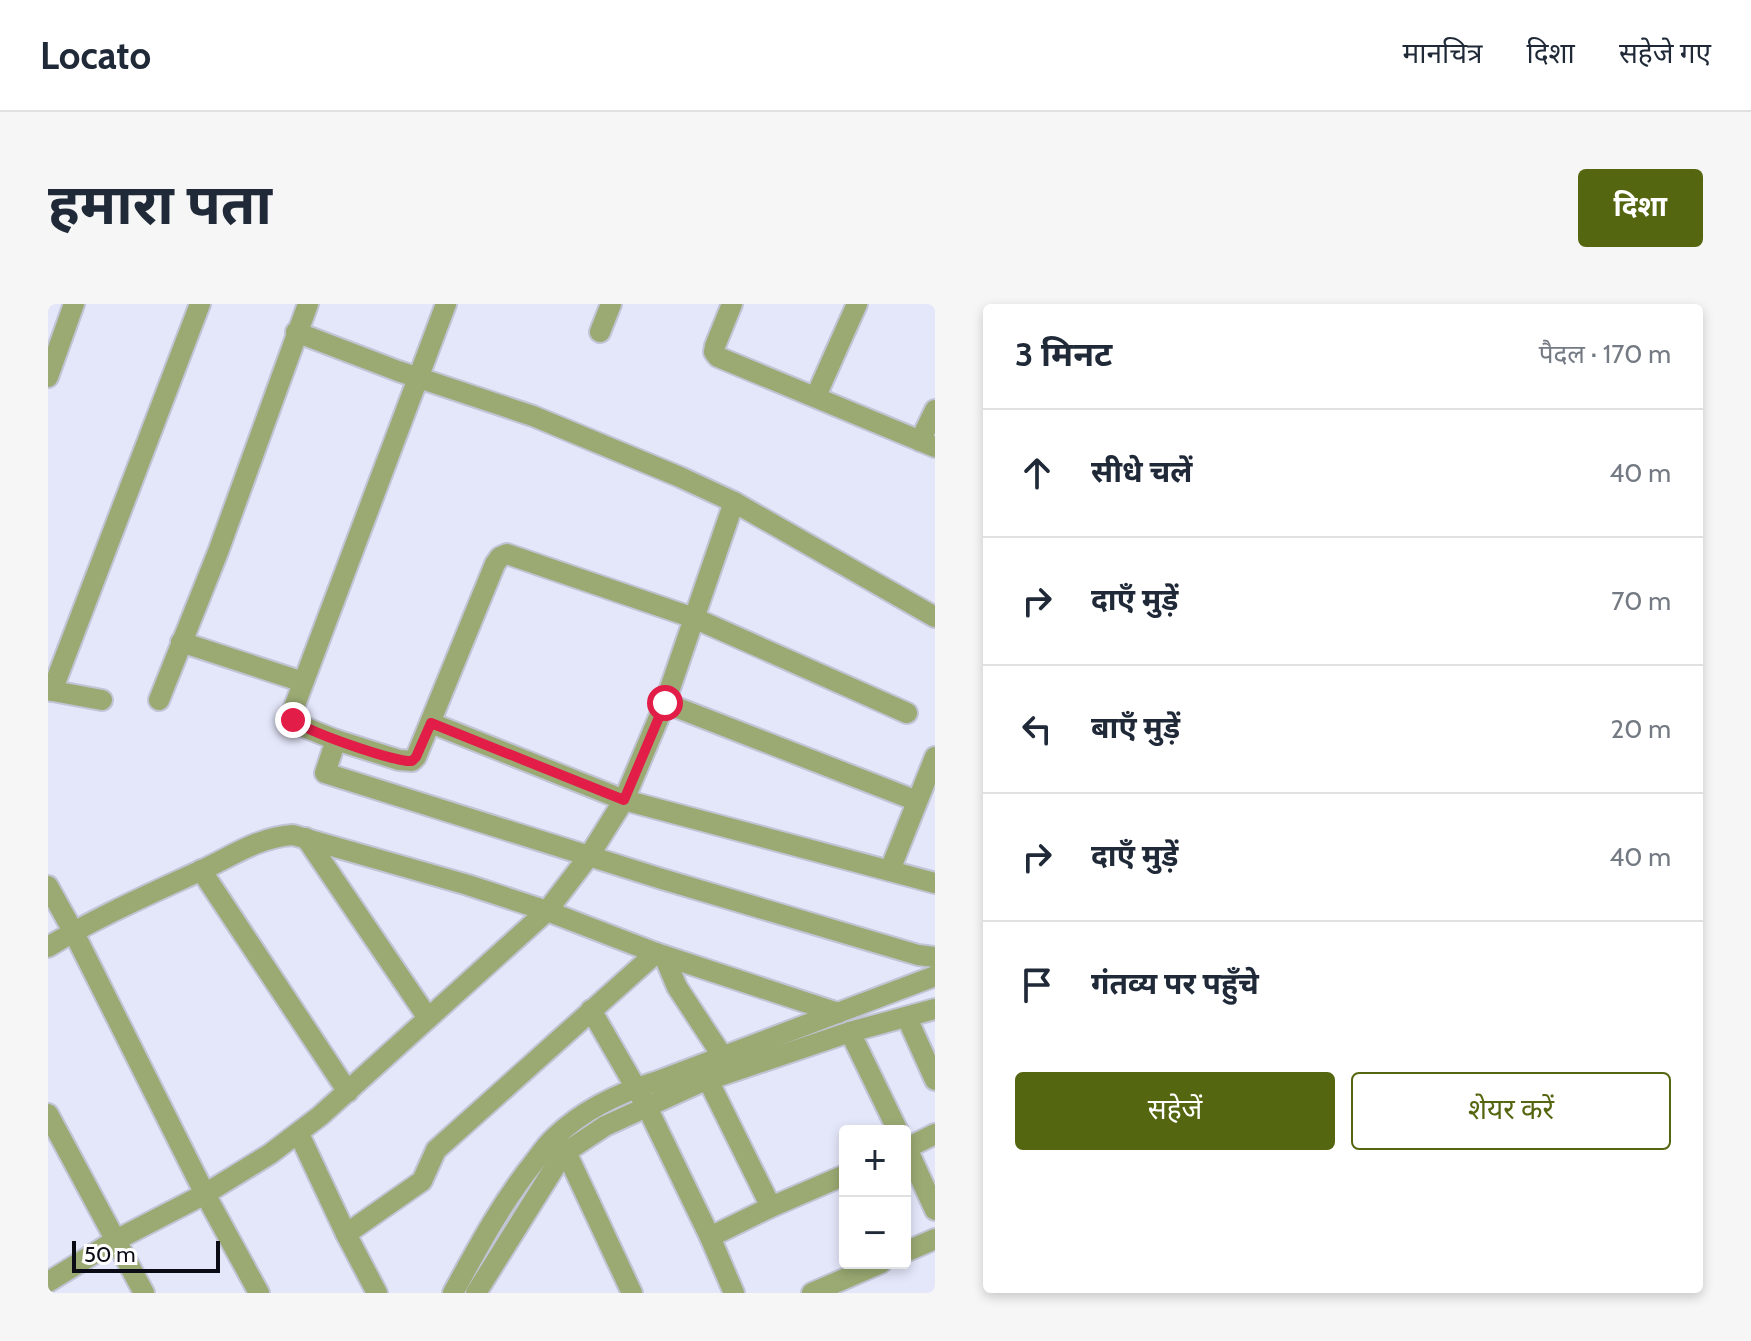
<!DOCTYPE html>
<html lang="hi">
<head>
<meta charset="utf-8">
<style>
	:root { --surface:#fff; --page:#f6f6f7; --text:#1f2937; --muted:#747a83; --line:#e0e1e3; --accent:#556610 }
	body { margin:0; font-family:Cabin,"Noto Sans Devanagari",sans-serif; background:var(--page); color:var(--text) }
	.controls { position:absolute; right:24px; bottom:24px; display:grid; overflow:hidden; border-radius:8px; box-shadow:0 4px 12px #0003 }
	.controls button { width:72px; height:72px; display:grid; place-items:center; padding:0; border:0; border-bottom:2px solid var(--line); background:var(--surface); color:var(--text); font:40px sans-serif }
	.scale { position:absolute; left:24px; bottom:20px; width:148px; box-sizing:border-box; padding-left:8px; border:4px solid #0a0b15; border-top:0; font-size:22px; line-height:28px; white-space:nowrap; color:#0a0b15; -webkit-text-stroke:6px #fff; paint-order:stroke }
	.stop { position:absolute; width:24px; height:24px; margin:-18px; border:6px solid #e11d48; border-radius:50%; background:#fff }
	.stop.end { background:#e11d48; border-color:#fff; box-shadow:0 2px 8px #0008 }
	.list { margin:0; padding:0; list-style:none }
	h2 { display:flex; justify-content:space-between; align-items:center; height:104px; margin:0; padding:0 32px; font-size:34px }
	h2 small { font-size:26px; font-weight:400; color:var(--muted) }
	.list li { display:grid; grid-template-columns:52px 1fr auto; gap:24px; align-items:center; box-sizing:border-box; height:128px; padding:0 32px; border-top:2px solid var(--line) }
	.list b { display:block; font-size:30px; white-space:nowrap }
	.list em { font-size:26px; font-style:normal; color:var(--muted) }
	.actions { display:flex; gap:16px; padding:24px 32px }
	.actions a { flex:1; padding:18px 0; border:2px solid var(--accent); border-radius:8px; text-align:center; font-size:28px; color:var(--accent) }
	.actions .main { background:var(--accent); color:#fff }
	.icon { flex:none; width:44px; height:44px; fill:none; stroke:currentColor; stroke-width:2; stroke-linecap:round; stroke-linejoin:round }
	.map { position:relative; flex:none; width:887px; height:989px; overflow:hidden; border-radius:8px }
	header { display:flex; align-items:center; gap:48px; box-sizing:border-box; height:112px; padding:0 40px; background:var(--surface); border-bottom:2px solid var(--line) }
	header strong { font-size:38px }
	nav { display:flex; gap:44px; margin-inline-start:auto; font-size:28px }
	.intro { display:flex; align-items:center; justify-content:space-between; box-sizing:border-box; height:192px; padding:0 48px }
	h1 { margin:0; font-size:56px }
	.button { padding:20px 36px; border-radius:8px; background:var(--accent); color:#fff; font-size:28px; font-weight:700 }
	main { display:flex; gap:48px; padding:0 48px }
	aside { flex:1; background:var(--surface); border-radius:8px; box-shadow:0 4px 12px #0003 }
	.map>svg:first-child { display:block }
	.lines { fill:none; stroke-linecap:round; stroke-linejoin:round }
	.minor-casing { stroke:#c1c4d5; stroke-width:24 }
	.minor { stroke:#9baa73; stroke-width:20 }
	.route { stroke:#e11d48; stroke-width:10 }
</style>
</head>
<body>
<header>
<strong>Locato</strong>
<nav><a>मानचित्र</a><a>दिशा</a><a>सहेजे गए</a></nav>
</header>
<div class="intro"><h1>हमारा पता</h1><a class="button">दिशा</a></div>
<main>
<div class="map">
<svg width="887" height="989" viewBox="0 0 887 989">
	<rect width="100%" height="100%" fill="#e4e7fa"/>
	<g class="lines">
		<defs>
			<g id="minor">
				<polyline points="398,0 245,406 245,416 251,421 288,436 277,469 614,575 870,651 887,653"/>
				<polyline points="684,0 667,42 666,48 670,53 887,143"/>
				<polyline points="248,28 350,67 485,112 632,173 686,198 887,313"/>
				<polyline points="552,28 563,0"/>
				<polyline points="0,73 26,0"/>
				<polyline points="768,92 809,0"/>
				<polyline points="872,137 887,106"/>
				<polyline points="133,338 255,378"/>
				<polyline points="0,386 54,396"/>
				<polyline points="4,387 152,0"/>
				<polyline points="111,396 170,248 260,0"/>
				<polyline points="617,399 869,497"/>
				<polyline points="383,419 576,496 617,399 686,198"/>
				<polyline points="288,436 351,456 364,457 368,453 447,260 452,253 459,250 646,314 859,409"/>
				<polyline points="258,534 380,714"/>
				<polyline points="153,566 300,788"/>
				<polyline points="842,566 887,453"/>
				<polyline points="0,582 25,627 157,890 211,989"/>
				<path d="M 0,643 C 49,613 102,590 154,566 C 184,552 211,533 245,531 L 420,581 L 499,607 L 608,649 L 790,709"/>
				<polyline points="616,652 629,683 675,753"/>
				<polyline points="543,706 599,803 662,933 686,989"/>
				<polyline points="859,714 887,776"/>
				<polyline points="802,728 850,827"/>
				<polyline points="660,776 723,903"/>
				<polyline points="0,810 96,989"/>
				<polyline points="251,830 298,930 329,989"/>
				<polyline points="510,839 518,848 584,989"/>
				<polyline points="857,840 887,906"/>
				<polyline points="857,845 887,830"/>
				<polyline points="298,930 374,877 388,846 608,649"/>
				<polyline points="662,933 723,903 797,871"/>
				<polyline points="857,948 887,935"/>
				<polyline points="0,978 68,936 157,890 222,850 272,812 499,607 541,552 576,496 887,579"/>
				<path d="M 405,989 C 430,943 454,898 487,857 C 493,849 499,840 507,833 C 535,806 573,788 610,777 L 887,672"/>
				<polyline points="428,989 510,858 518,848 557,822 651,779 802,728 887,705"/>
				<polyline points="764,989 833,959"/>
			</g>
		</defs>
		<!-- minor casing -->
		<use href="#minor" class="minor-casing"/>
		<!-- minor -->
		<use href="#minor" class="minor"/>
	</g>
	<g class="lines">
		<!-- route -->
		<path class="route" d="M 245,416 C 262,429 337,454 359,457 L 364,457 L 368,453 L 383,419 L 576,496 L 617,399"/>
	</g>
</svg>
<div class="controls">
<button>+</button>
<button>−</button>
</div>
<div class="scale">50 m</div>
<div class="stop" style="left:617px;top:399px"></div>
<div class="stop end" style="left:245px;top:416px"></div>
</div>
<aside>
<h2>3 मिनट<small>पैदल · 170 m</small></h2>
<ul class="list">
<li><svg class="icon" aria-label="ahead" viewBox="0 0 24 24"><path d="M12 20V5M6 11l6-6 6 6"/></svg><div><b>सीधे चलें</b></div><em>40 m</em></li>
<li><svg class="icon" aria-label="right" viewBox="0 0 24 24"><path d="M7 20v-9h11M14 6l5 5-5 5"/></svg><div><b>दाएँ मुड़ें</b></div><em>70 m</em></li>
<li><svg class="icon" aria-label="left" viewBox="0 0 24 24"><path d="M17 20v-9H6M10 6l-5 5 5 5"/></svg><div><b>बाएँ मुड़ें</b></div><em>20 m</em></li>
<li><svg class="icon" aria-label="right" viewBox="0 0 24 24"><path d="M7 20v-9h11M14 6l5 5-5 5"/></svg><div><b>दाएँ मुड़ें</b></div><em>40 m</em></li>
<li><svg class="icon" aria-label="arrive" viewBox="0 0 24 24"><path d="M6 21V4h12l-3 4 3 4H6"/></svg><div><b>गंतव्य पर पहुँचे</b></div></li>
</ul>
<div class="actions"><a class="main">सहेजें</a><a>शेयर करें</a></div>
</aside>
</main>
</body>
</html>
